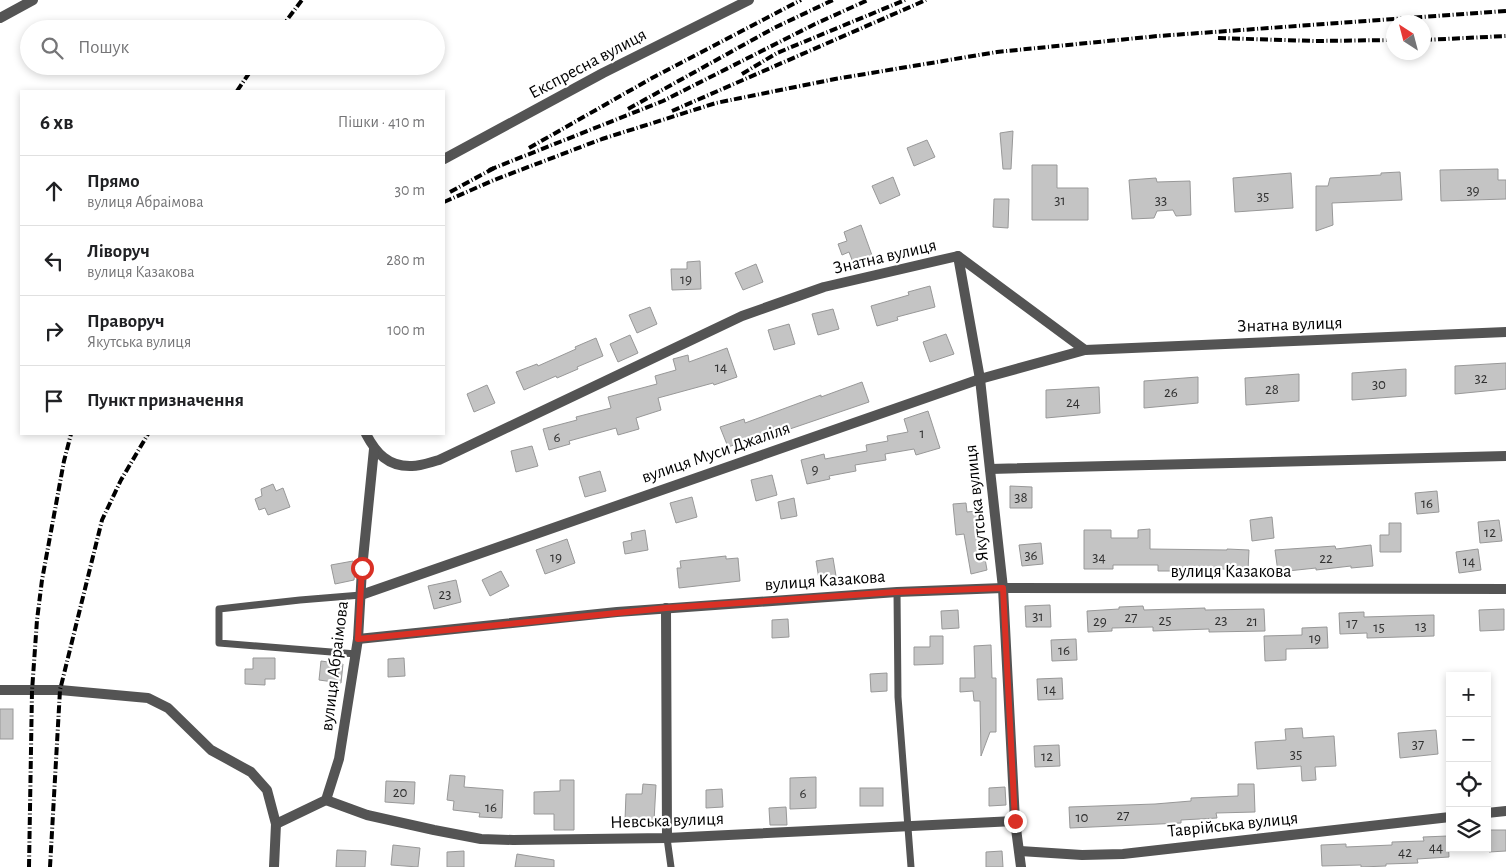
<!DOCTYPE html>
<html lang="uk">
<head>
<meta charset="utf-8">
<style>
	:root { --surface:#fff; --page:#f2f2f2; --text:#202124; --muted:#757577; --line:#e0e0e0 }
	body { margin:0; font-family:"Alegreya Sans",sans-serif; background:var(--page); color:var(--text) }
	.controls { position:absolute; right:15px; bottom:15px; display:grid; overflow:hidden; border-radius:0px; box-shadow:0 2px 8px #0003 }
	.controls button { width:45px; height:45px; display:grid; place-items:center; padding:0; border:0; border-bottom:1px solid var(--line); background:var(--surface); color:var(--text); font:25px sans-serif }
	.compass { position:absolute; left:1386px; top:15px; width:45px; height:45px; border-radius:50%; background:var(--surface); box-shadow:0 2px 8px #0003; rotate:324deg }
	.stop { position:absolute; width:15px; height:15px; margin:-11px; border:4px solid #d93025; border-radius:50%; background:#fff }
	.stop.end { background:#d93025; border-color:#fff; box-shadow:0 1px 5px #0008 }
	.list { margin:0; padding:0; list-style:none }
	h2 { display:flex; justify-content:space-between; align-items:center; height:65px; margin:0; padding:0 20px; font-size:21px }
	h2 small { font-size:16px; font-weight:400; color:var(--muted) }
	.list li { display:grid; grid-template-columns:32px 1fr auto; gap:15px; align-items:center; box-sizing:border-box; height:70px; padding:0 20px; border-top:1px solid var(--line) }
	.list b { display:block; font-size:19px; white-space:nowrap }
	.list p { margin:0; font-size:16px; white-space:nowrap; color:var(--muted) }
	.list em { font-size:16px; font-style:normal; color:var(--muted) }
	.icon { flex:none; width:28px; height:28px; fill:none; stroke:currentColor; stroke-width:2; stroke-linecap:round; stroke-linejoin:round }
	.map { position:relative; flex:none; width:1506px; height:867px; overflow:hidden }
	.search { position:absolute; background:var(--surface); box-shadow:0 2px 8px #0003; left:20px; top:20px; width:425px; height:55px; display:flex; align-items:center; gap:12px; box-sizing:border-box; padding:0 18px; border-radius:28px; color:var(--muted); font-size:19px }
	.panel { position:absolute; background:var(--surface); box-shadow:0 2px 8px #0003; left:20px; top:90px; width:425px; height:345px; border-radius:0px }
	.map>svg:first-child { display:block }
	.building { fill:#c4c4c4; stroke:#989898 }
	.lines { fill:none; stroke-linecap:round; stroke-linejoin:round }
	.lane { stroke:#545454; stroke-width:7 }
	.street { stroke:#545454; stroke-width:10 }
	.rail { stroke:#000; stroke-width:4; stroke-dasharray:8 2.5 1 2.5; stroke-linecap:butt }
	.route { stroke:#d93025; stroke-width:6 }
	.labels { text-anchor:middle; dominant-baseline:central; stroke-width:4.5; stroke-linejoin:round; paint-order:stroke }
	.number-label { font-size:15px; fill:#313131 }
	.street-label { font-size:18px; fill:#000; stroke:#fff }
</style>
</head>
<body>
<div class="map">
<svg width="1506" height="867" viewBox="0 0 1506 867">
	<rect width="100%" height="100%" fill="#fff"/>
	<!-- building -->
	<g class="building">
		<polygon points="1013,131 1011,169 1003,169 1000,133"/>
		<polygon points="927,140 935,157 914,166 907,148"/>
		<polygon points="1032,165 1057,165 1057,188 1088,188 1088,220 1032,220"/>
		<polygon points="1498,169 1498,180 1506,180 1506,199 1441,201 1440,170"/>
		<polygon points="1400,172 1402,200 1332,203 1333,225 1316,231 1316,186 1328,186 1330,178 1381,175 1381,173"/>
		<polygon points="1291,173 1293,208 1235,212 1233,178"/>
		<polygon points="893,177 900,195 880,204 872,186"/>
		<polygon points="1156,178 1157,182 1190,181 1191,215 1176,216 1173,210 1157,211 1154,218 1132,219 1129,180"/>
		<polygon points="994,199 1009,199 1008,228 993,227"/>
		<polygon points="861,225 873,258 854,265 849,252 842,255 838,244 847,241 844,232"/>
		<polygon points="700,261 701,289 672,290 671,269 687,269 687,262"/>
		<polygon points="756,264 763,282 743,290 735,273"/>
		<polygon points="930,286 935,307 897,317 898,320 877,326 871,306 909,295 908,292"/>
		<polygon points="650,307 657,324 637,333 629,315"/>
		<polygon points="833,309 839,329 818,335 812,314"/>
		<polygon points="789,324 795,344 774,350 768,330"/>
		<polygon points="946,334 954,354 930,362 923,342"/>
		<polygon points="630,335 638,353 618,362 610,344"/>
		<polygon points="596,338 603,356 577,367 578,369 557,378 556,376 524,390 516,372 537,364 538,366 576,349 575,347"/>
		<polygon points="727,348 737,377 714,385 713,383 658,398 661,410 636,418 639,429 618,435 616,428 569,441 570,444 549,450 543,429 577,420 576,417 611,408 608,397 657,384 655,376 676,370 673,359 688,355 689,362"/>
		<polygon points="1506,363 1506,389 1455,394 1455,366"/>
		<polygon points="1406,369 1406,396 1352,400 1352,373"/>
		<polygon points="1299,374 1299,401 1246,405 1245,378"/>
		<polygon points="1198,377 1198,403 1144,408 1144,381"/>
		<polygon points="862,382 869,402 784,431 785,434 765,442 763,435 728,447 720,427 744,419 745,423 821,395 821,397"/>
		<polygon points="487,385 495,403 474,412 467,394"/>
		<polygon points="1099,387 1100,413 1046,418 1046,390"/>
		<polygon points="928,411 940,448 916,455 914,449 885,454 886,460 855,465 856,471 829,476 830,479 807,484 801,460 824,454 825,459 867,451 866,445 888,441 887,436 908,432 904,419"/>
		<polygon points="532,446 538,466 516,472 511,451"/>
		<polygon points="600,471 606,491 585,497 579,477"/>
		<polygon points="772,475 777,495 756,501 751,480"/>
		<polygon points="273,484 276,491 283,488 290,507 268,515 265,508 259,510 255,499 262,496 261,489"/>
		<polygon points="1010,486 1032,487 1032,508 1010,508"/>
		<polygon points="1437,491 1439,512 1417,514 1415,493"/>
		<polygon points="692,497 697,517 676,523 670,503"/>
		<polygon points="794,498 797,516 781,519 778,502"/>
		<polygon points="966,503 967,512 977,511 982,553 984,553 987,570 971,574 964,534 956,535 953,504"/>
		<polygon points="1272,517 1274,538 1252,541 1250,520"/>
		<polygon points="1499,520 1502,541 1480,543 1478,522"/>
		<polygon points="1389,523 1401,523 1401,552 1380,552 1380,535 1389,535"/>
		<polygon points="1150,529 1150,549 1227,550 1227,549 1249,550 1248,571 1211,568 1211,570 1179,569 1179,571 1158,571 1158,565 1113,565 1113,569 1084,569 1084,530 1111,530 1111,538 1138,538 1138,530"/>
		<polygon points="645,530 648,550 625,554 623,542 632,540 631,533"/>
		<polygon points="567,539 575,563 545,574 536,550"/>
		<polygon points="1041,543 1043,564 1022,566 1019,545"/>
		<polygon points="1371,545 1373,566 1351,568 1351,566 1316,570 1316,568 1278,572 1275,550 1335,546 1336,549"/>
		<polygon points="1478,549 1481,570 1459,573 1456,552"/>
		<polygon points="726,556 726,559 738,558 740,581 679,588 677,568 681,568 680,561"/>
		<polygon points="833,558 836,576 819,579 816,561"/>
		<polygon points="353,561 355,571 354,580 335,584 331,565"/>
		<polygon points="501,571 509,586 490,596 482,580"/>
		<polygon points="456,580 461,602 434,609 428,586"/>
		<polygon points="1050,605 1051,627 1026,627 1025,606"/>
		<polygon points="1143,606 1144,610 1205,608 1205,610 1264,609 1265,631 1209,632 1209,629 1153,631 1153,627 1112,628 1112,631 1088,632 1087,611 1119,609 1119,607"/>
		<polygon points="1504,609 1504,630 1480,631 1479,610"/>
		<polygon points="958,610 959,628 942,629 941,611"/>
		<polygon points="1364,612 1364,617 1434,615 1434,636 1367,638 1367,633 1340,634 1339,613"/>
		<polygon points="788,619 789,637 772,638 772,620"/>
		<polygon points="1327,627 1328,648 1286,649 1286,660 1265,661 1264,636 1302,635 1302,628"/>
		<polygon points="930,636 943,636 943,664 914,665 914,647 930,647"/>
		<polygon points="1076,639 1077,660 1052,661 1051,640"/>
		<polygon points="991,645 992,678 996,678 996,732 990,732 981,756 980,701 974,701 973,691 960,692 960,678 975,678 974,646"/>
		<polygon points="253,658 275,658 275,679 265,679 265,685 245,684 245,669 253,669"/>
		<polygon points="404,658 405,676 388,677 388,659"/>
		<polygon points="321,661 343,664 341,683 319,680"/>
		<polygon points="887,673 887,691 871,692 870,674"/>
		<polygon points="1062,678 1063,699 1038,700 1037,679"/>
		<rect x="0" y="709" width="13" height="30"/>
		<polygon points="1302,728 1303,738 1334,736 1336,766 1315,767 1316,780 1302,781 1301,766 1257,769 1255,742 1286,740 1285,729"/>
		<polygon points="1436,730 1438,754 1400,758 1398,733"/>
		<polygon points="1059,745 1060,766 1035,767 1034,746"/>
		<polygon points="450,775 465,776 464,787 503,790 502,818 479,817 480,813 453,810 454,801 447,800"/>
		<polygon points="816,777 816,808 790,809 790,778"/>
		<polygon points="560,780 574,780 574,830 554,830 554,814 534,814 534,792 560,791"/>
		<polygon points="386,781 415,782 414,804 385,802"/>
		<polygon points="643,784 656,785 654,821 625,820 626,794 642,794"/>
		<polygon points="1238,784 1254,784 1255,812 1216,813 1217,818 1181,820 1181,823 1070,828 1069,807 1155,804 1191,801 1191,798 1238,796"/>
		<polygon points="1005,787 1006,805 989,806 989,788"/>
		<rect x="860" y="788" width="23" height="18"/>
		<polygon points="722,789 723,807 706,808 706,790"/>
		<polygon points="786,807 787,825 770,825 769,808"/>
		<polygon points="1489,830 1506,830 1506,851 1489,852"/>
		<polygon points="1448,836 1449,857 1417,859 1418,863 1386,864 1386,866 1361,867 1361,865 1322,866 1321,845 1346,844 1346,847 1392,845 1392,842 1424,841 1423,837"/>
		<polygon points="393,845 420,848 418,867 391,865"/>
		<polygon points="337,850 366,851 365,867 336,867"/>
		<polygon points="464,851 464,867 447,867 447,852"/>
		<polygon points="1002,851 1003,867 986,867 986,852"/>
		<polygon points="517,854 554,860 554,867 515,867"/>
	</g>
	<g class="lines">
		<!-- lane -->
		<g class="lane">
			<polyline points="897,592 898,697 911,867"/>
			<polyline points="356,654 219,643 219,609 300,600 361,595"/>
			<polyline points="667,838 671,867"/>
		</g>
		<!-- street -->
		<g class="street">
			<polyline points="0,18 33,0"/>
			<polyline points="444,159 603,73 749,0"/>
			<polyline points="958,256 980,379 1003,588 1015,821 1021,867"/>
			<path d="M 366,434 C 376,453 388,467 412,466 C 421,466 431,462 439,460 L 742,316 L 824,287 L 958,256 L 1085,350 L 1506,332"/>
			<polyline points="990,469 1506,456"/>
			<polyline points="361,595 980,379 1085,350"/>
			<polyline points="666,608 667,838"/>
			<polyline points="358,639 617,612 897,592 1003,588 1506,589"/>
			<polyline points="0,690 60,690 148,698 168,708 211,750 251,772 267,790 276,824 274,867"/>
			<polyline points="326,800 367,815 434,830 481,839 513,840 667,838 1015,821"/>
			<polyline points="1487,813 1506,811"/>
			<polyline points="276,824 326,800 339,759 358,639 362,569 374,449"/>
			<polyline points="1020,851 1082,855 1123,854 1450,817"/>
		</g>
		<!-- rail -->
		<g class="rail">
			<polyline points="280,29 302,0"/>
			<polyline points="1218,38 1314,41 1394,40"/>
			<polyline points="1424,40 1506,36"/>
			<polyline points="742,74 777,53 905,0"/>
			<polyline points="237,91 254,66"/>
			<polyline points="628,109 774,28 833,0"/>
			<polyline points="672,111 926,0"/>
			<polyline points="529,148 652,78 801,0"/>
			<polyline points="489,170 663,101 815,24 868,0"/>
			<polyline points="450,192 496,167"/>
			<polyline points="444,202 494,180 602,139 716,103 835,79 997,52 1158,36 1506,11"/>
			<polyline points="29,867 32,691 37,620 42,580 64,461 71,434"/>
			<polyline points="50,867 60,690 102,520 121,480 148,434"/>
		</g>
	</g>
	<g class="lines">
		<!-- route -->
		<polyline class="route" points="362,568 358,639 666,608 896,592 1003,588 1015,821"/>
	</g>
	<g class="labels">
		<!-- number labels -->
		<g class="number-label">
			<text x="1473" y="190">39</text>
			<text x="1263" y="196">35</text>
			<text x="1060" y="200">31</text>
			<text x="1161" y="200">33</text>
			<text x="686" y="279">19</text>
			<text x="721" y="367">14</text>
			<text x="1481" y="378">32</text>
			<text x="1379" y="384">30</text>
			<text x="1272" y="389">28</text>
			<text x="1171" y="392">26</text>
			<text x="1073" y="402">24</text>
			<text x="922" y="433">1</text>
			<text x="557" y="437">6</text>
			<text x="815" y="469">9</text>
			<text x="1021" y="497">38</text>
			<text x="1427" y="503">16</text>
			<text x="1490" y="532">12</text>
			<text x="1031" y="555">36</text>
			<text x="556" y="557">19</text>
			<text x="1099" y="557">34</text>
			<text x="1326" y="558">22</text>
			<text x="1469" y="561">14</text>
			<text x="445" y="594">23</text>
			<text x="1038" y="616">31</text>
			<text x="1131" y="617">27</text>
			<text x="1165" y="620">25</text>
			<text x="1221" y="620">23</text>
			<text x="1100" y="621">29</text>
			<text x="1252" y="621">21</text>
			<text x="1352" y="623">17</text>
			<text x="1421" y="626">13</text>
			<text x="1379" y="627">15</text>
			<text x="1315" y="638">19</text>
			<text x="1064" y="650">16</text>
			<text x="1050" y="689">14</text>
			<text x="1418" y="744">37</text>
			<text x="1296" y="754">35</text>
			<text x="1047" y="756">12</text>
			<text x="400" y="792">20</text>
			<text x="803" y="793">6</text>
			<text x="491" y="807">16</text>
			<text x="1123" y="815">27</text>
			<text x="1082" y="817">10</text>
			<text x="1436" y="847">44</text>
			<text x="1405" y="852">42</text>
		</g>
		<!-- street labels -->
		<g class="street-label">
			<text transform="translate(588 64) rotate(-28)">Експресна вулиця</text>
			<text transform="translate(885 257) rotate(-13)">Знатна вулиця</text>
			<text transform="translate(1290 325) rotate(-2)">Знатна вулиця</text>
			<text transform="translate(716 453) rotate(-19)">вулиця Муси Джаліля</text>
			<text transform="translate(977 503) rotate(-96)">Якутська вулиця</text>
			<text x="1231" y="572">вулиця Казакова</text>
			<text transform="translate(825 581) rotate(-4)">вулиця Казакова</text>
			<text transform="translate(335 666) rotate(-83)">вулиця Абраімова</text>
			<text transform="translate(667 821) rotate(-2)">Невська вулиця</text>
			<text transform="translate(1233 825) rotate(-6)">Таврійська вулиця</text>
		</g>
	</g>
</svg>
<div class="controls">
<button>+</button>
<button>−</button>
<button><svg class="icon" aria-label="locate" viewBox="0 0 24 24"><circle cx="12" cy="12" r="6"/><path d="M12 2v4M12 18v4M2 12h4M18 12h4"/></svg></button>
<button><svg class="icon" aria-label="layers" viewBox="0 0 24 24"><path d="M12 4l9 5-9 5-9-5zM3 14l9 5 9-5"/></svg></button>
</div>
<svg class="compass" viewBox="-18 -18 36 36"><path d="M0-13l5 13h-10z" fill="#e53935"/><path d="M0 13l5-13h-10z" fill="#757577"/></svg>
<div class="stop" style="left:362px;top:568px"></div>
<div class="stop end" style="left:1015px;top:821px"></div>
<div class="search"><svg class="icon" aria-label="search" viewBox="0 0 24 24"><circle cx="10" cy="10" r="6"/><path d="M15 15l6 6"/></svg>Пошук</div>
<section class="panel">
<h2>6 хв<small>Пішки · 410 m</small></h2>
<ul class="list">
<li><svg class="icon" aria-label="ahead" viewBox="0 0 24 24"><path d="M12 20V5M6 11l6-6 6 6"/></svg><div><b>Прямо</b><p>вулиця Абраімова</p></div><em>30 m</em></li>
<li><svg class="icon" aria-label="left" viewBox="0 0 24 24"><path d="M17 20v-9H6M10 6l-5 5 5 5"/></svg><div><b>Ліворуч</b><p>вулиця Казакова</p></div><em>280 m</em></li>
<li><svg class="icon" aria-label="right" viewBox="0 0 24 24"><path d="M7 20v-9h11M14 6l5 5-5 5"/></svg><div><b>Праворуч</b><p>Якутська вулиця</p></div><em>100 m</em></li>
<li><svg class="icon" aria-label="arrive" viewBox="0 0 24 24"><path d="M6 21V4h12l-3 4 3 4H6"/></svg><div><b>Пункт призначення</b></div></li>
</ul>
</section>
</div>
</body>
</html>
